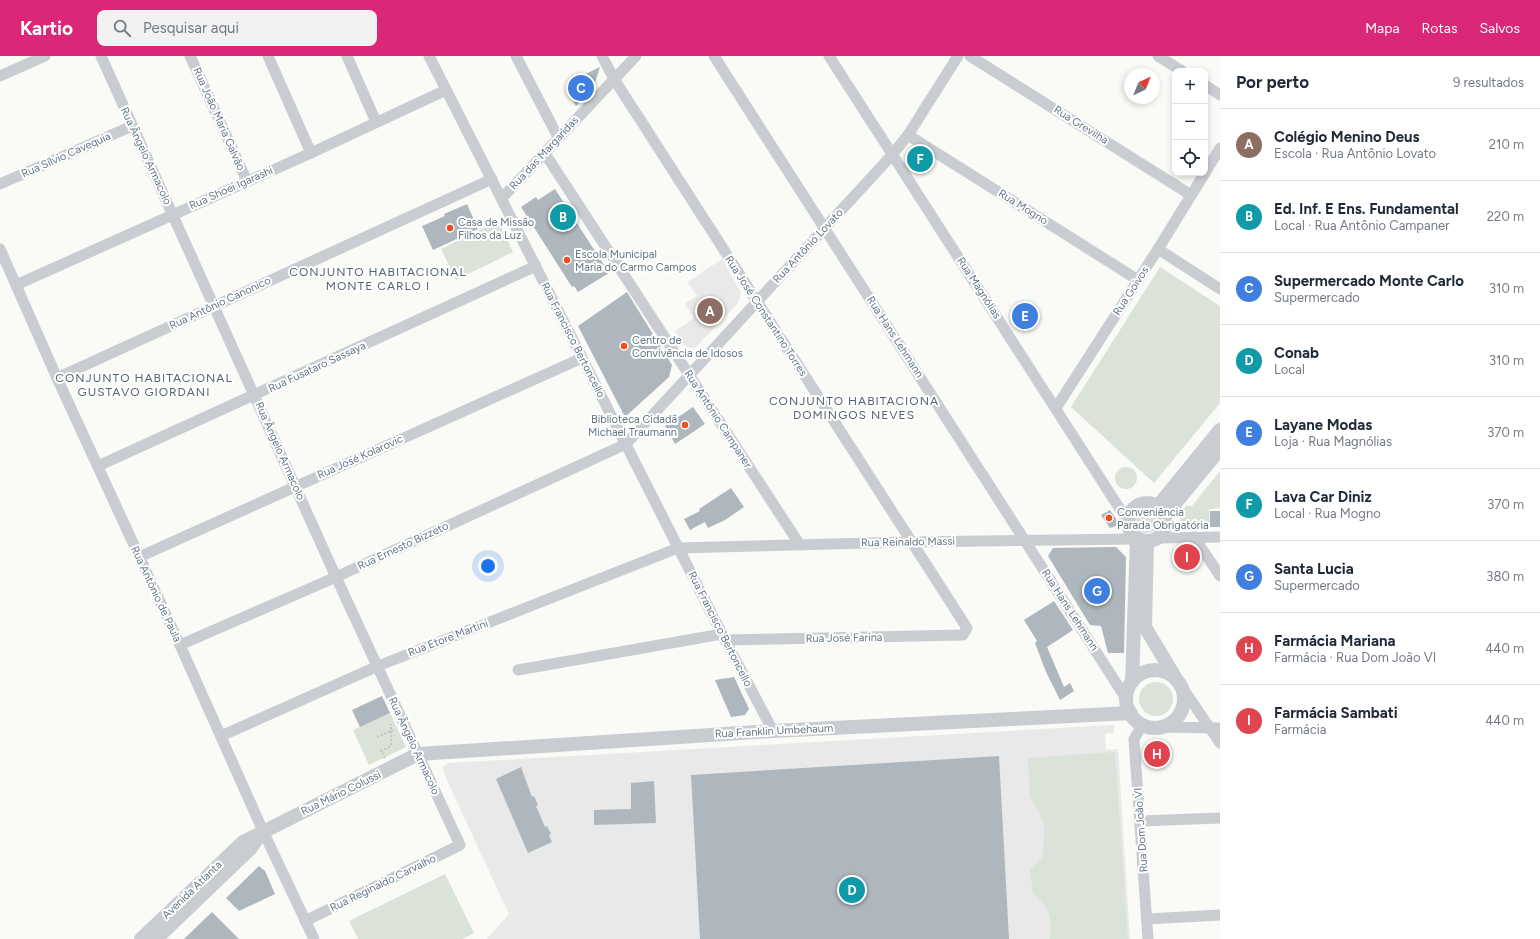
<!DOCTYPE html>
<html lang="pt">
<head>
<meta charset="utf-8">
<style>
	:root { --surface:#fff; --page:#f2f2f3; --text:#1f2937; --muted:#747a83; --line:#e0e1e3; --accent:#db2777 }
	body { margin:0; font-family:Figtree,sans-serif; background:var(--page); color:var(--text) }
	.controls { position:absolute; right:12px; top:12px; display:grid; overflow:hidden; border-radius:8px; box-shadow:0 2px 6px #0003 }
	.controls button { width:36px; height:36px; display:grid; place-items:center; padding:0; border:0; border-bottom:1px solid var(--line); background:var(--surface); color:var(--text); font:20px sans-serif }
	.compass { position:absolute; left:1124px; top:12px; width:36px; height:36px; border-radius:50%; background:var(--surface); box-shadow:0 2px 6px #0003; rotate:43deg }
	.you { position:absolute; left:488px; top:510px; width:14px; height:14px; margin:-10px; border:3px solid #fff; border-radius:50%; background:#1a73e8; box-shadow:0 0 0 6px #1a73e833 }
	.badge { display:grid; place-items:center; width:26px; height:26px; border-radius:50%; background:var(--accent); color:#fff; font-size:13px; font-weight:700 }
	.pin { position:absolute; translate:-50% -50%; border:2px solid #fff; box-shadow:0 1px 4px #0006 }
	.list { margin:0; padding:0; list-style:none }
	h2 { display:flex; justify-content:space-between; align-items:center; height:52px; margin:0; padding:0 16px; font-size:17px }
	h2 small { font-size:13px; font-weight:400; color:var(--muted) }
	.list li { display:grid; grid-template-columns:26px 1fr auto; gap:12px; align-items:center; box-sizing:border-box; height:72px; padding:0 16px; border-top:1px solid var(--line) }
	.list b { display:block; font-size:15px; white-space:nowrap }
	.list p { margin:0; font-size:13px; white-space:nowrap; color:var(--muted) }
	.list em { font-size:13px; font-style:normal; color:var(--muted) }
	.icon { flex:none; width:22px; height:22px; fill:none; stroke:currentColor; stroke-width:2; stroke-linecap:round; stroke-linejoin:round }
	.map { position:relative; flex:none; width:1220px; height:883px; overflow:hidden }
	header { display:flex; align-items:center; gap:24px; box-sizing:border-box; height:56px; padding:0 20px; background:var(--accent); color:#fff }
	header strong { font-size:19px }
	nav { display:flex; gap:22px; margin-inline-start:auto; font-size:14px }
	.search { width:280px; height:36px; background:var(--page); display:flex; align-items:center; gap:10px; box-sizing:border-box; padding:0 14px; border-radius:8px; color:var(--muted); font-size:15px }
	main { display:flex }
	aside { flex:1; background:var(--surface) }
	.map>svg:first-child { display:block }
	.built { fill:#e8e9e8 }
	.green { fill:#dbe2d8 }
	.building { fill:#adb7bd }
	.lines { fill:none; stroke-linecap:round; stroke-linejoin:round }
	.path { stroke:#c0c3c5; stroke-width:2; stroke-dasharray:2 2; stroke-linecap:butt }
	.minor { stroke:#c9cdd1; stroke-width:11 }
	.tertiary { stroke:#c9cdd1; stroke-width:14 }
	.poi-dot { fill:#f24d1f; stroke:#fff; stroke-width:1.5 }
	.labels { text-anchor:middle; dominant-baseline:central; stroke-width:4; stroke-linejoin:round; paint-order:stroke }
	.street-label { font-size:11px; fill:#627685; stroke:#fff }
	.poi-label { font-size:11px; fill:#627685; stroke:#fff; text-anchor:start }
	.neighbourhood-label { font-size:12px; letter-spacing:1px; fill:#55646f; stroke:#fff }
</style>
</head>
<body>
<header>
<strong>Kartio</strong>
<div class="search"><svg class="icon" aria-label="search" viewBox="0 0 24 24"><circle cx="10" cy="10" r="6"/><path d="M15 15l6 6"/></svg>Pesquisar aqui</div>
<nav><a>Mapa</a><a>Rotas</a><a>Salvos</a></nav>
</header>
<main>
<div class="map">
<svg width="1220" height="883" viewBox="0 0 1220 883">
	<rect width="100%" height="100%" fill="#fafaf7"/>
	<!-- built -->
	<g class="built">
		<polygon points="722,203 741,236 738,247 696,291 690,292 685,290 675,275 694,262 685,248 697,240 688,226"/>
		<polygon points="1114,669 1114,677 1105,678 1106,694 1118,693 1130,883 487,883 509,858 444,718 443,710 449,707"/>
	</g>
	<!-- green -->
	<g class="green">
		<polygon points="498,165 513,196 456,224 441,193"/>
		<polygon points="1160,211 1220,250 1220,347 1154,427 1071,351"/>
		<circle cx="1126" cy="422" r="11"/>
		<path d="M 1220,415 L 1220,452 L 1209,453 L 1210,466 L 1193,467 L 1193,470 L 1182,469 C 1178,460 1181,457 1186,450 L 1192,450 Z"/>
		<path d="M 1153,454 C 1173,464 1154,483 1136,475 L 1132,466 C 1134,454 1143,455 1153,454 Z"/>
		<circle cx="1156" cy="643" r="17"/>
		<polygon points="390,657 406,691 369,709 353,674"/>
		<path d="M 1115,696 L 1128,883 L 1050,883 C 1053,864 1049,848 1033,837 L 1030,814 L 1043,801 L 1044,771 L 1039,755 L 1030,741 L 1028,702 Z"/>
		<polygon points="445,818 474,877 462,883 358,883 349,865"/>
	</g>
	<!-- building -->
	<g class="building">
		<polygon points="600,11 594,30 576,50 569,36 572,34 567,27"/>
		<polygon points="555,133 609,217 578,236 574,230 572,231 521,151 536,141 538,144"/>
		<polygon points="467,148 478,173 433,194 422,170 445,160 444,158"/>
		<polygon points="627,236 672,309 669,321 625,361 578,270"/>
		<polygon points="1023,249 1036,258 1028,271 1015,262"/>
		<polygon points="693,351 705,368 675,388 665,370"/>
		<polygon points="731,432 744,451 725,464 708,472 705,466 690,474 684,463 700,455 699,453"/>
		<polygon points="1110,454 1117,464 1116,470 1110,472 1101,459"/>
		<rect x="1210" y="455" width="10" height="16"/>
		<polygon points="1189,488 1201,507 1187,516 1173,494 1181,490 1183,493"/>
		<polygon points="1116,491 1126,501 1124,597 1108,597 1101,570 1090,569 1048,500 1053,492"/>
		<polygon points="1054,545 1073,574 1047,591 1064,631 1070,627 1074,635 1060,644 1046,616 1035,587 1037,585 1024,564"/>
		<polygon points="734,621 749,653 745,659 731,661 715,624"/>
		<polygon points="382,640 390,657 360,671 352,654"/>
		<polygon points="1162,689 1163,706 1153,707 1152,690"/>
		<polygon points="999,700 1009,883 700,883 691,719"/>
		<polygon points="521,711 532,741 534,740 538,749 536,750 545,771 547,770 551,778 549,779 552,786 528,797 496,723"/>
		<polygon points="654,725 656,767 594,769 594,754 631,753 631,727"/>
		<polygon points="259,810 265,815 275,838 239,855 226,842"/>
		<polygon points="212,856 239,883 184,883"/>
	</g>
	<g class="lines">
		<!-- path -->
		<g class="path">
			<polyline points="377,681 393,674"/>
			<polyline points="385,702 381,695 391,690 391,668"/>
		</g>
		<!-- minor -->
		<g class="minor">
			<polyline points="101,0 336,521 460,789 305,865"/>
			<polyline points="190,0 247,125"/>
			<polyline points="268,0 311,97"/>
			<polyline points="347,0 376,66"/>
			<polyline points="429,0 722,578 773,675"/>
			<polyline points="516,0 558,81"/>
			<polyline points="602,0 614,23 967,572 963,579 725,584"/>
			<polyline points="714,0 1127,644"/>
			<polyline points="829,0 1127,464"/>
			<polyline points="970,0 1191,139"/>
			<polyline points="1158,0 1182,15"/>
			<polyline points="0,20 45,0"/>
			<polyline points="1205,29 1220,39"/>
			<polyline points="908,79 1138,224"/>
			<polyline points="544,96 800,489"/>
			<polyline points="1205,117 1220,92"/>
			<polyline points="0,128 132,70"/>
			<polyline points="502,142 636,0"/>
			<polyline points="0,193 57,322 180,589 263,775 314,883"/>
			<polyline points="1158,193 1220,233"/>
			<polyline points="16,229 311,97 446,34"/>
			<polyline points="57,322 492,123"/>
			<polyline points="1056,352 1158,193 1205,117"/>
			<polyline points="98,410 536,210"/>
			<polyline points="1194,481 1220,520"/>
			<polyline points="1158,482 1220,481"/>
			<polyline points="139,501 582,302"/>
			<polyline points="180,589 336,521 626,388 892,99 908,79 958,0"/>
			<polyline points="518,614 722,578"/>
			<polyline points="1180,628 1220,687"/>
			<polyline points="1143,668 1134,683 1148,883"/>
			<polyline points="1155,671 1220,672"/>
			<polyline points="221,680 378,610 678,492 911,486 1137,483"/>
			<polyline points="1141,765 1220,762"/>
			<polyline points="1147,863 1220,859"/>
		</g>
		<!-- tertiary -->
		<g class="tertiary">
			<circle cx="1147" cy="466" r="19"/>
			<polyline points="1158,450 1220,374"/>
			<polyline points="1165,460 1220,393"/>
			<polyline points="1147,485 1145,571 1175,621"/>
			<circle cx="1155" cy="643" r="29"/>
			<polyline points="1132,626 1137,483"/>
			<polyline points="141,883 243,786 418,698 773,675 1131,657"/>
			<polyline points="156,883 250,793 261,777"/>
		</g>
	</g>
	<!-- markers -->
	<g class="poi-dot">
		<circle cx="450" cy="172" r="4"/>
		<circle cx="567" cy="204" r="4"/>
		<circle cx="624" cy="290" r="4"/>
		<circle cx="685" cy="369" r="4"/>
		<circle cx="1109" cy="462" r="4"/>
	</g>
	<g class="labels">
		<!-- street labels -->
		<g class="street-label">
			<text transform="translate(219 63) rotate(66)">Rua João Maria Galvão</text>
			<text transform="translate(1081 69) rotate(32)">Rua Grevilha</text>
			<text transform="translate(544 97) rotate(-47)">Rua das Margaridas</text>
			<text transform="translate(66 99) rotate(-24)">Rua Sílvio Cavequia</text>
			<text transform="translate(146 100) rotate(65)">Rua Ângelo Armacolo</text>
			<text transform="translate(231 132) rotate(-24)">Rua Shoei Igarashi</text>
			<text transform="translate(1023 151) rotate(32)">Rua Mogno</text>
			<text transform="translate(808 190) rotate(-47)">Rua Antônio Lovato</text>
			<text transform="translate(979 232) rotate(57)">Rua Magnólias</text>
			<text transform="translate(1131 235) rotate(-57)">Rua Goivos</text>
			<text transform="translate(220 247) rotate(-25)">Rua Antônio Canonico</text>
			<text transform="translate(766 260) rotate(57)">Rua José Constantino Torres</text>
			<text transform="translate(895 281) rotate(57)">Rua Hans Lehmann</text>
			<text transform="translate(573 284) rotate(63)">Rua Francisco Bertoncello</text>
			<text transform="translate(317 311) rotate(-25)">Rua Fusataro Sassaya</text>
			<text transform="translate(718 363) rotate(57)">Rua Antônio Campaner</text>
			<text transform="translate(280 395) rotate(66)">Rua Ângelo Armacolo</text>
			<text transform="translate(360 401) rotate(-24)">Rua José Kolarovic</text>
			<text transform="translate(908 486) rotate(-1)">Rua Reinaldo Massi</text>
			<text transform="translate(403 490) rotate(-25)">Rua Ernesto Bizzeto</text>
			<text transform="translate(156 538) rotate(65)">Rua Antônio de Paula</text>
			<text transform="translate(1070 554) rotate(57)">Rua Hans Lehmann</text>
			<text transform="translate(720 573) rotate(63)">Rua Francisco Bertoncello</text>
			<text transform="translate(448 582) rotate(-21)">Rua Etore Martini</text>
			<text transform="translate(844 582) rotate(-1)">Rua José Farina</text>
			<text transform="translate(774 675) rotate(-3)">Rua Franklin Umbehaum</text>
			<text transform="translate(414 690) rotate(65)">Rua Ângelo Armacolo</text>
			<text transform="translate(341 737) rotate(-26)">Rua Mário Colussi</text>
			<text transform="translate(1141 774) rotate(-94)">Rua Dom João VI</text>
			<text transform="translate(383 827) rotate(-26)">Rua Reginaldo Carvalho</text>
			<text transform="translate(192 834) rotate(-44)">Avenida Atlanta</text>
		</g>
		<!-- poi labels -->
		<g class="poi-label">
			<text x="458" y="166">Casa de Missão<tspan x="458" dy="13">Filhos da Luz</tspan></text>
			<text x="575" y="198">Escola Municipal<tspan x="575" dy="13">Maria do Carmo Campos</tspan></text>
			<text x="632" y="284">Centro de<tspan x="632" dy="13">Convivência de Idosos</tspan></text>
			<text x="677" y="363" text-anchor="end">Biblioteca Cidadã<tspan x="677" dy="13">Michael Traumann</tspan></text>
			<text x="1117" y="456">Conveniência<tspan x="1117" dy="13">Parada Obrigatória</tspan></text>
		</g>
		<!-- neighbourhood labels -->
		<g class="neighbourhood-label">
			<text x="378" y="216">CONJUNTO HABITACIONAL<tspan x="378" dy="14">MONTE CARLO I</tspan></text>
			<text x="144" y="322">CONJUNTO HABITACIONAL<tspan x="144" dy="14">GUSTAVO GIORDANI</tspan></text>
			<text x="854" y="345">CONJUNTO HABITACIONA<tspan x="854" dy="14">DOMINGOS NEVES</tspan></text>
		</g>
	</g>
</svg>
<div class="controls">
<button>+</button>
<button>−</button>
<button><svg class="icon" aria-label="locate" viewBox="0 0 24 24"><circle cx="12" cy="12" r="6"/><path d="M12 2v4M12 18v4M2 12h4M18 12h4"/></svg></button>
</div>
<svg class="compass" viewBox="-18 -18 36 36"><path d="M0-13l5 13h-10z" fill="#e53935"/><path d="M0 13l5-13h-10z" fill="#747a83"/></svg>
<div class="you"></div>
<div class="pin badge" style="left:710px;top:255px;background:#8d6e63">A</div>
<div class="pin badge" style="left:563px;top:161px;background:#0f9aa8">B</div>
<div class="pin badge" style="left:581px;top:32px;background:#3f7fe0">C</div>
<div class="pin badge" style="left:852px;top:834px;background:#0f9aa8">D</div>
<div class="pin badge" style="left:1025px;top:260px;background:#3f7fe0">E</div>
<div class="pin badge" style="left:920px;top:103px;background:#0f9aa8">F</div>
<div class="pin badge" style="left:1097px;top:535px;background:#3f7fe0">G</div>
<div class="pin badge" style="left:1157px;top:698px;background:#e0444e">H</div>
<div class="pin badge" style="left:1187px;top:501px;background:#e0444e">I</div>
</div>
<aside>
<h2>Por perto<small>9 resultados</small></h2>
<ul class="list">
<li><span class="badge" style="background:#8d6e63">A</span><div><b>Colégio Menino Deus</b><p>Escola · Rua Antônio Lovato</p></div><em>210 m</em></li>
<li><span class="badge" style="background:#0f9aa8">B</span><div><b>Ed. Inf. E Ens. Fundamental</b><p>Local · Rua Antônio Campaner</p></div><em>220 m</em></li>
<li><span class="badge" style="background:#3f7fe0">C</span><div><b>Supermercado Monte Carlo</b><p>Supermercado</p></div><em>310 m</em></li>
<li><span class="badge" style="background:#0f9aa8">D</span><div><b>Conab</b><p>Local</p></div><em>310 m</em></li>
<li><span class="badge" style="background:#3f7fe0">E</span><div><b>Layane Modas</b><p>Loja · Rua Magnólias</p></div><em>370 m</em></li>
<li><span class="badge" style="background:#0f9aa8">F</span><div><b>Lava Car Diniz</b><p>Local · Rua Mogno</p></div><em>370 m</em></li>
<li><span class="badge" style="background:#3f7fe0">G</span><div><b>Santa Lucia</b><p>Supermercado</p></div><em>380 m</em></li>
<li><span class="badge" style="background:#e0444e">H</span><div><b>Farmácia Mariana</b><p>Farmácia · Rua Dom João VI</p></div><em>440 m</em></li>
<li><span class="badge" style="background:#e0444e">I</span><div><b>Farmácia Sambati</b><p>Farmácia</p></div><em>440 m</em></li>
</ul>
</aside>
</main>
</body>
</html>
